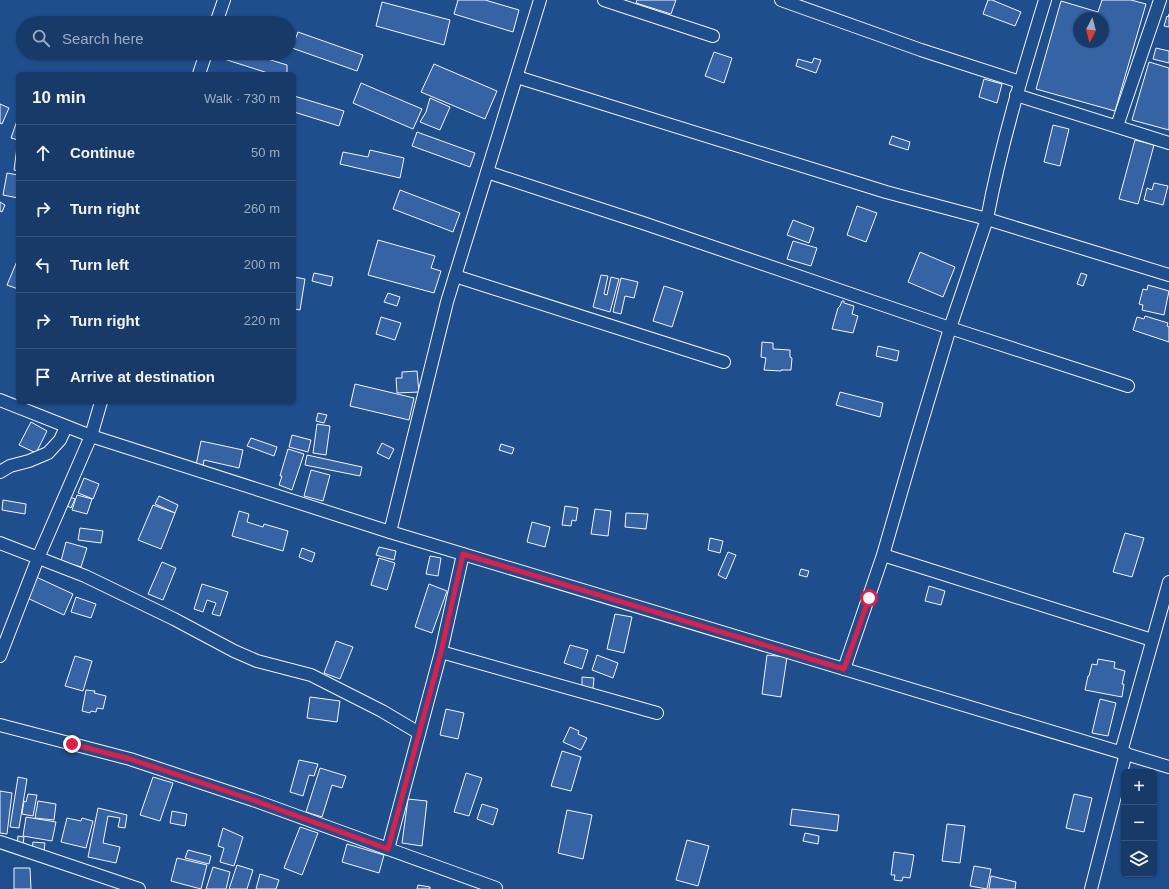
<!DOCTYPE html>
<html lang="en">
<head>
<meta charset="utf-8">
<style>
	:root { --surface:#173a69; --page:#244571; --text:#f1f3f6; --muted:#9eadc0; --line:#36547d }
	body { margin:0; font-family:Arial,sans-serif; background:var(--page); color:var(--text) }
	.controls { position:absolute; right:12px; bottom:12px; display:grid; overflow:hidden; border-radius:6px; box-shadow:0 1px 3px #0004 }
	.controls button { width:36px; height:36px; display:grid; place-items:center; padding:0; border:0; border-bottom:1px solid var(--line); background:var(--surface); color:var(--text); font:20px sans-serif }
	.compass { position:absolute; left:1073px; top:12px; width:36px; height:36px; border-radius:50%; background:var(--surface); box-shadow:0 1px 3px #0004; rotate:186deg }
	.stop { position:absolute; width:12px; height:12px; margin:-9px; border:3px solid #e11d48; border-radius:50%; background:#fff }
	.stop.end { background:#e11d48; border-color:#fff; box-shadow:0 1px 4px #0008 }
	.list { margin:0; padding:0; list-style:none }
	h2 { display:flex; justify-content:space-between; align-items:center; height:52px; margin:0; padding:0 16px; font-size:17px }
	h2 small { font-size:13px; font-weight:400; color:var(--muted) }
	.list li { display:grid; grid-template-columns:26px 1fr auto; gap:12px; align-items:center; box-sizing:border-box; height:56px; padding:0 16px; border-top:1px solid var(--line) }
	.list b { display:block; font-size:15px; white-space:nowrap }
	.list em { font-size:13px; font-style:normal; color:var(--muted) }
	.icon { flex:none; width:22px; height:22px; fill:none; stroke:currentColor; stroke-width:2; stroke-linecap:round; stroke-linejoin:round }
	.map { position:relative; flex:none; width:1169px; height:889px; overflow:hidden }
	.search { position:absolute; background:var(--surface); box-shadow:0 1px 3px #0004; left:16px; top:16px; width:280px; height:44px; display:flex; align-items:center; gap:10px; box-sizing:border-box; padding:0 14px; border-radius:22px; color:var(--muted); font-size:15px }
	.panel { position:absolute; background:var(--surface); box-shadow:0 1px 3px #0004; left:16px; top:72px; width:280px; height:332px; border-radius:6px }
	.map>svg:first-child { display:block }
	.building { fill:#3563a3; stroke:#f2f6ff; fill-rule:evenodd }
	.lines { fill:none; stroke-linecap:round; stroke-linejoin:round }
	.minor-casing { stroke:#f2f6ff; stroke-width:14 }
	.minor { stroke:#1f4e8c; stroke-width:12 }
	.route { stroke:#e11d48; stroke-width:5 }
</style>
</head>
<body>
<div class="map">
<svg width="1169" height="889" viewBox="0 0 1169 889">
	<rect width="100%" height="100%" fill="#1f4e8c"/>
	<!-- building -->
	<g class="building">
		<polygon points="458,0 485,0 519,10 513,32 454,14"/>
		<polygon points="637,0 676,0 671,14 636,3"/>
		<polygon points="988,0 992,0 1021,12 1015,26 983,14"/>
		<path d="M 1102,0 L 1131,0 L 1146,4 L 1115,111 L 1036,89 L 1061,1 L 1098,12 ZM 1079,18 L 1103,18 L 1103,42 L 1079,42 Z"/>
		<polygon points="382,2 450,20 444,45 376,26"/>
		<polygon points="1169,14 1169,27 1164,26 1167,16 1168,17"/>
		<polygon points="298,32 363,55 357,71 292,48"/>
		<polygon points="1156,48 1169,51 1169,63 1153,59"/>
		<polygon points="714,52 732,58 724,83 705,76"/>
		<polygon points="226,53 248,53 287,65 287,74 271,74 224,59"/>
		<polygon points="814,58 821,60 816,73 796,66 798,59 812,63"/>
		<polygon points="1149,62 1169,68 1169,130 1132,120"/>
		<polygon points="434,64 497,91 485,119 421,92"/>
		<polygon points="984,79 1002,84 997,103 979,97"/>
		<polygon points="361,83 422,109 413,129 353,103"/>
		<polygon points="294,96 344,111 339,126 294,112"/>
		<polygon points="430,98 450,107 440,130 420,122 426,112"/>
		<polygon points="0,104 9,108 2,124 0,123"/>
		<polygon points="18,118 18,140 11,138"/>
		<polygon points="1053,125 1069,129 1060,166 1044,162"/>
		<polygon points="417,132 475,153 470,167 412,146"/>
		<polygon points="892,136 910,142 908,150 889,144"/>
		<polygon points="1135,140 1154,145 1138,204 1119,199"/>
		<polygon points="17,147 18,147 18,171 14,170"/>
		<polygon points="370,150 404,158 400,178 340,164 343,152 368,157"/>
		<polygon points="7,173 18,175 18,198 3,195"/>
		<polygon points="1154,183 1168,186 1163,205 1144,200 1147,188 1152,190"/>
		<polygon points="400,190 460,213 453,232 393,209"/>
		<polygon points="0,202 5,205 2,212 0,211"/>
		<polygon points="857,206 877,213 866,242 847,235"/>
		<polygon points="793,220 814,228 809,243 787,235"/>
		<polygon points="378,240 435,256 431,268 441,271 434,293 368,275"/>
		<polygon points="793,241 817,248 811,266 787,259"/>
		<polygon points="920,252 955,267 943,297 908,282"/>
		<polygon points="17,261 18,261 18,289 7,285"/>
		<polygon points="314,273 333,277 331,286 312,281"/>
		<polygon points="1081,273 1087,275 1083,286 1077,284"/>
		<polygon points="601,275 608,276 604,294 607,295 611,277 619,279 610,312 593,307"/>
		<polygon points="294,277 305,279 300,310 294,309"/>
		<polygon points="621,278 638,282 634,298 625,296 621,314 613,312"/>
		<polygon points="1148,285 1169,291 1164,315 1142,310 1143,305 1139,304 1143,289 1147,290"/>
		<polygon points="664,286 683,292 672,327 653,321"/>
		<polygon points="388,293 400,297 397,306 384,302"/>
		<polygon points="842,301 844,301 844,303 854,306 852,314 858,316 853,333 832,329 838,308 840,306"/>
		<polygon points="1145,316 1168,323 1167,326 1169,327 1169,342 1133,330 1137,317 1144,319"/>
		<polygon points="381,317 401,323 395,340 376,334"/>
		<polygon points="762,342 773,343 773,349 790,350 790,357 792,358 791,370 781,370 781,371 764,370 766,358 761,357"/>
		<polygon points="878,346 899,351 897,361 876,356"/>
		<polygon points="417,371 419,392 397,393 396,378 402,378 402,372"/>
		<polygon points="355,384 414,398 409,420 350,406"/>
		<polygon points="840,392 883,403 880,417 836,405"/>
		<polygon points="318,413 327,415 324,423 316,421"/>
		<polygon points="31,422 47,431 36,453 19,445"/>
		<polygon points="317,424 330,426 326,455 313,453"/>
		<polygon points="292,435 311,440 308,452 289,447"/>
		<polygon points="251,438 277,447 274,456 247,446"/>
		<polygon points="201,441 243,450 239,468 204,460 203,466 196,465"/>
		<polygon points="382,443 394,449 389,459 377,453"/>
		<polygon points="501,444 514,448 512,454 499,450"/>
		<polygon points="288,449 304,454 292,490 279,485 282,476 280,476"/>
		<polygon points="307,455 362,467 360,476 305,465"/>
		<polygon points="311,470 330,475 323,501 304,496"/>
		<polygon points="84,478 99,484 93,499 78,493"/>
		<polygon points="77,495 92,499 87,514 72,510"/>
		<polygon points="68,496 75,499 71,508 64,504"/>
		<polygon points="159,496 178,505 175,513 155,504"/>
		<polygon points="3,500 26,504 25,514 2,510"/>
		<polygon points="153,505 175,513 161,549 138,540"/>
		<polygon points="565,506 578,508 576,521 572,520 571,526 562,525"/>
		<polygon points="595,509 611,511 608,536 591,534"/>
		<polygon points="239,511 249,514 247,522 263,527 264,524 288,531 283,551 232,536"/>
		<polygon points="626,513 648,514 646,529 625,527"/>
		<polygon points="532,522 550,527 545,547 527,542"/>
		<polygon points="80,528 103,531 101,543 78,540"/>
		<polygon points="1125,533 1144,538 1132,577 1113,572"/>
		<polygon points="710,538 723,541 720,553 708,550"/>
		<polygon points="66,542 87,548 81,567 61,561"/>
		<polygon points="379,547 396,551 394,560 376,555"/>
		<polygon points="302,548 315,553 312,562 299,557"/>
		<polygon points="728,552 736,555 726,579 718,575"/>
		<polygon points="430,556 441,558 438,576 426,574"/>
		<polygon points="379,558 395,563 387,590 371,585"/>
		<polygon points="162,562 176,568 163,600 148,594"/>
		<polygon points="801,569 809,571 807,577 799,575"/>
		<polygon points="34,576 73,594 64,615 25,597"/>
		<polygon points="202,584 228,592 220,616 212,614 216,603 207,600 203,612 194,609"/>
		<polygon points="429,584 447,591 432,633 415,627"/>
		<polygon points="929,586 945,591 941,605 925,601"/>
		<polygon points="76,597 96,604 91,618 71,612"/>
		<polygon points="615,614 632,617 624,653 607,649"/>
		<polygon points="336,641 353,647 340,679 324,673"/>
		<polygon points="570,645 588,650 582,669 564,663"/>
		<polygon points="597,655 618,663 613,678 592,670"/>
		<polygon points="767,655 787,657 781,697 762,694"/>
		<polygon points="75,656 92,661 83,691 65,686"/>
		<polygon points="1098,659 1115,662 1114,668 1125,671 1122,684 1124,684 1122,697 1085,690 1088,676 1089,676 1092,664 1097,665"/>
		<polygon points="582,677 594,678 593,689 582,689"/>
		<polygon points="86,690 95,691 94,693 106,696 103,709 97,708 96,712 91,711 90,713 82,711"/>
		<polygon points="310,697 340,701 337,722 307,718"/>
		<polygon points="1100,699 1116,703 1108,736 1092,733"/>
		<polygon points="446,709 464,713 458,739 440,735"/>
		<polygon points="570,727 579,731 578,734 587,738 581,750 563,742"/>
		<polygon points="562,751 581,757 571,791 551,786"/>
		<polygon points="299,760 318,764 314,776 309,775 303,796 290,792"/>
		<polygon points="320,768 346,776 342,788 332,785 322,817 306,812"/>
		<polygon points="466,773 482,778 469,816 454,812"/>
		<polygon points="18,777 27,779 19,828 10,827"/>
		<polygon points="153,777 173,783 160,821 140,815"/>
		<polygon points="0,791 12,793 7,834 0,833"/>
		<polygon points="28,794 37,795 33,816 22,814 24,801 26,802"/>
		<polygon points="1074,794 1092,798 1084,832 1066,828"/>
		<polygon points="408,799 427,801 422,846 402,843"/>
		<polygon points="38,801 56,804 54,820 35,818"/>
		<polygon points="482,804 498,809 493,825 477,819"/>
		<polygon points="98,808 127,815 125,828 118,827 120,818 108,816 103,843 120,847 116,863 88,857"/>
		<polygon points="792,809 839,815 837,831 790,825"/>
		<polygon points="567,810 592,815 583,859 558,853"/>
		<polygon points="172,811 187,814 185,826 170,823"/>
		<polygon points="26,817 56,822 52,841 23,836"/>
		<polygon points="67,818 81,821 82,818 93,821 86,848 61,842"/>
		<polygon points="947,824 965,826 960,863 942,861"/>
		<polygon points="300,827 318,833 302,875 284,868"/>
		<polygon points="223,828 243,837 234,866 220,862 224,848 218,846"/>
		<polygon points="805,833 819,836 818,844 803,841"/>
		<polygon points="18,836 24,837 23,845 17,844"/>
		<polygon points="687,840 709,846 698,886 676,880"/>
		<polygon points="33,842 45,843 44,851 32,850"/>
		<polygon points="347,844 384,855 379,873 342,862"/>
		<polygon points="188,850 211,856 209,864 185,858"/>
		<polygon points="894,852 914,855 910,878 903,877 902,881 894,880 895,875 891,875"/>
		<polygon points="177,858 207,865 201,889 171,881"/>
		<polygon points="237,865 253,870 247,889 229,889"/>
		<polygon points="974,866 991,869 987,889 970,886"/>
		<polygon points="213,867 230,872 226,889 206,889"/>
		<polygon points="14,868 30,868 31,889 14,889"/>
		<polygon points="260,874 279,880 276,889 256,889"/>
		<polygon points="991,876 1016,882 1015,889 989,889"/>
		<polygon points="418,885 430,887 430,889 417,889"/>
	</g>
	<g class="lines">
		<defs>
			<g id="minor">
				<polyline points="604,0 713,36"/>
				<polyline points="781,0 921,50 1020,82"/>
				<path d="M 1045,0 C 1023,72 1001,144 987,219 L 1169,275"/>
				<polyline points="216,23 224,0"/>
				<polyline points="199,74 206,53"/>
				<polyline points="517,77 886,192 987,219 950,328 914,448 883,555 844,669"/>
				<polyline points="1016,95 1169,143"/>
				<polyline points="1117,126 1160,0"/>
				<polyline points="487,172 643,223 950,328 1128,386"/>
				<polyline points="455,276 724,362"/>
				<polyline points="0,400 91,436 390,532 1169,767"/>
				<polyline points="0,472 10,466 29,461 48,453 60,440 66,427"/>
				<polyline points="390,532 447,302 540,0"/>
				<polyline points="0,543 85,576 174,619 234,651 257,661 311,675 382,711 419,733"/>
				<polyline points="883,555 1152,640"/>
				<polyline points="441,652 657,713"/>
				<polyline points="0,656 38,558 91,436 101,402"/>
				<polyline points="0,725 130,759 253,800 496,888"/>
				<polyline points="1121,752 1169,582"/>
				<polyline points="0,842 139,889"/>
				<polyline points="388,849 441,652 463,554"/>
				<polyline points="1091,889 1126,753"/>
			</g>
		</defs>
		<!-- minor casing -->
		<use href="#minor" class="minor-casing"/>
		<!-- minor -->
		<use href="#minor" class="minor"/>
	</g>
	<g class="lines">
		<!-- route -->
		<polyline class="route" points="72,744 130,759 253,800 388,849 441,652 463,554 844,669 869,598"/>
	</g>
</svg>
<div class="controls">
<button>+</button>
<button>−</button>
<button><svg class="icon" aria-label="layers" viewBox="0 0 24 24"><path d="M12 4l9 5-9 5-9-5zM3 14l9 5 9-5"/></svg></button>
</div>
<svg class="compass" viewBox="-18 -18 36 36"><path d="M0-13l5 13h-10z" fill="#e53935"/><path d="M0 13l5-13h-10z" fill="#9eadc0"/></svg>
<div class="stop" style="left:869px;top:598px"></div>
<div class="stop end" style="left:72px;top:744px"></div>
<div class="search"><svg class="icon" aria-label="search" viewBox="0 0 24 24"><circle cx="10" cy="10" r="6"/><path d="M15 15l6 6"/></svg>Search here</div>
<section class="panel">
<h2>10 min<small>Walk · 730 m</small></h2>
<ul class="list">
<li><svg class="icon" aria-label="ahead" viewBox="0 0 24 24"><path d="M12 20V5M6 11l6-6 6 6"/></svg><div><b>Continue</b></div><em>50 m</em></li>
<li><svg class="icon" aria-label="right" viewBox="0 0 24 24"><path d="M7 20v-9h11M14 6l5 5-5 5"/></svg><div><b>Turn right</b></div><em>260 m</em></li>
<li><svg class="icon" aria-label="left" viewBox="0 0 24 24"><path d="M17 20v-9H6M10 6l-5 5 5 5"/></svg><div><b>Turn left</b></div><em>200 m</em></li>
<li><svg class="icon" aria-label="right" viewBox="0 0 24 24"><path d="M7 20v-9h11M14 6l5 5-5 5"/></svg><div><b>Turn right</b></div><em>220 m</em></li>
<li><svg class="icon" aria-label="arrive" viewBox="0 0 24 24"><path d="M6 21V4h12l-3 4 3 4H6"/></svg><div><b>Arrive at destination</b></div></li>
</ul>
</section>
</div>
</body>
</html>
